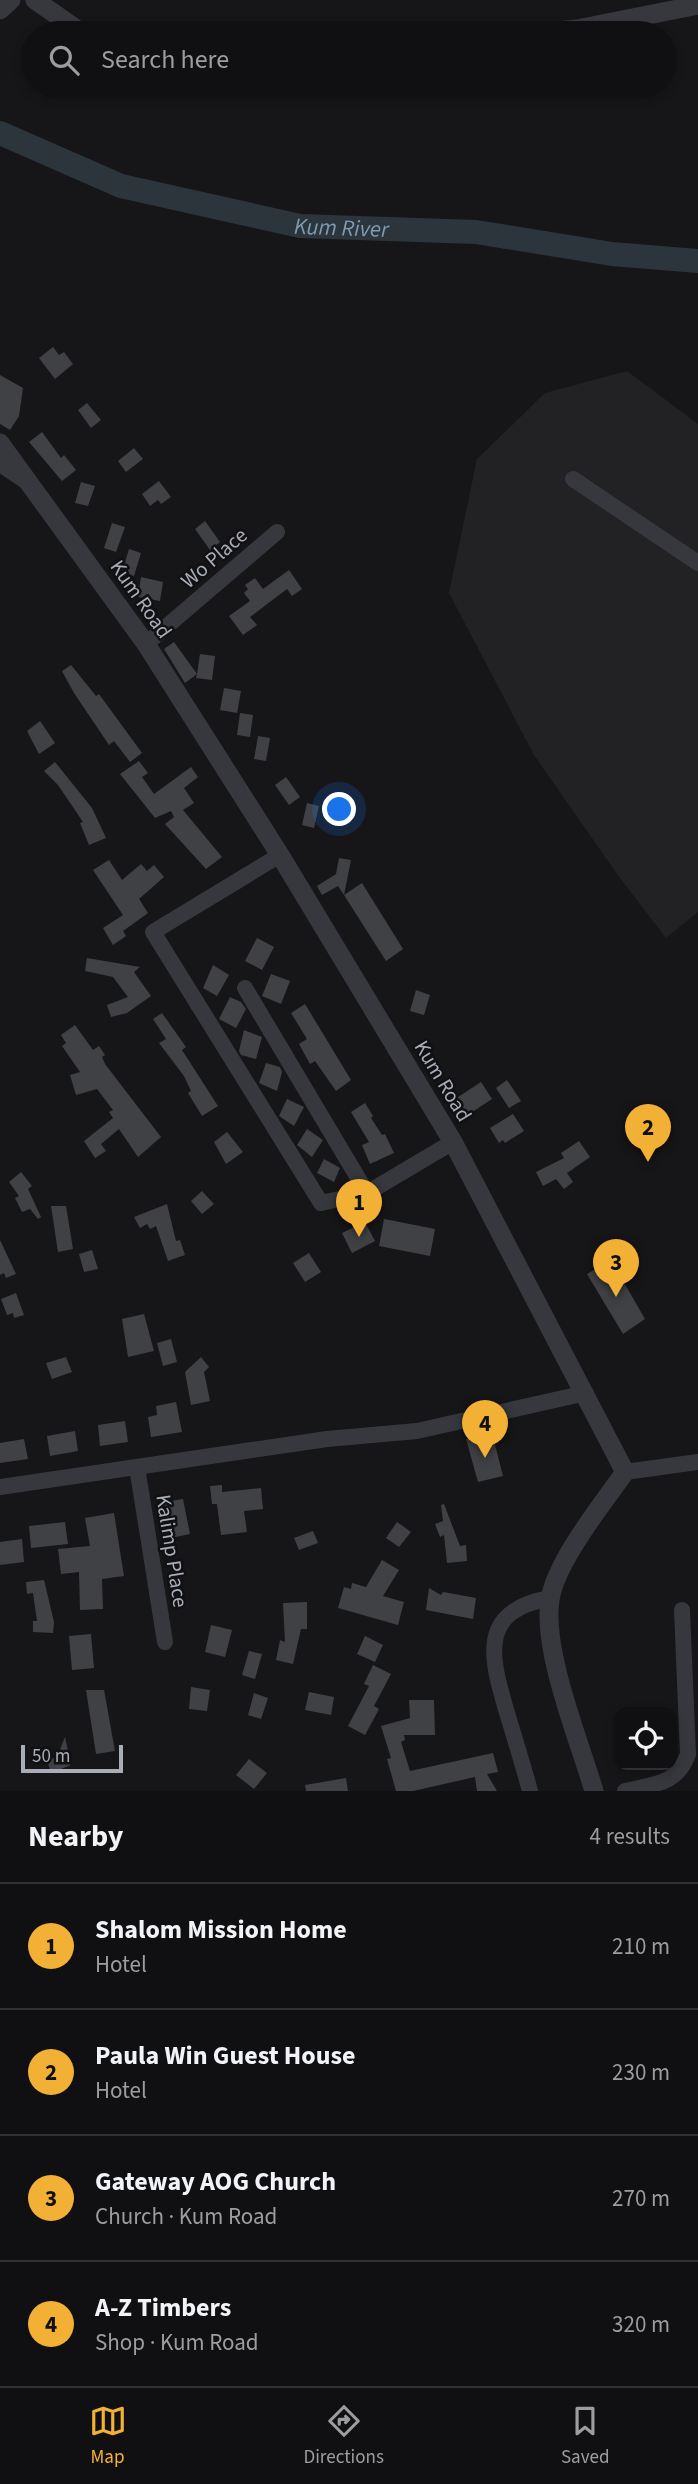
<!DOCTYPE html>
<html lang="en">
<head>
<meta charset="utf-8">
<style>
	:root { --surface:#101012; --page:#1e1e20; --text:#f1f3f6; --muted:#9c9d9f; --line:#303032; --accent:#f2b134 }
	body { margin:0; font-family:"Source Sans 3",sans-serif; background:var(--page); color:var(--text) }
	.controls { position:absolute; right:21px; bottom:21px; display:grid; overflow:hidden; border-radius:14px; box-shadow:0 4px 10px #0003 }
	.controls button { width:63px; height:63px; display:grid; place-items:center; padding:0; border:0; border-bottom:2px solid var(--line); background:var(--surface); color:var(--text); font:35px sans-serif }
	.scale { position:absolute; left:21px; bottom:18px; width:102px; box-sizing:border-box; padding-left:7px; border:4px solid #a8adb8; border-top:0; font-size:19px; line-height:24px; white-space:nowrap; color:#a8adb8; -webkit-text-stroke:5px #111113; paint-order:stroke }
	.you { position:absolute; left:340px; top:810px; width:24px; height:24px; margin:-18px; border:5px solid #fff; border-radius:50%; background:#1a73e8; box-shadow:0 0 0 10px #1a73e833 }
	.badge { display:grid; place-items:center; width:46px; height:46px; border-radius:50%; background:var(--accent); color:#111; font-size:23px; font-weight:700 }
	.pin { position:absolute; translate:-50% -58px; filter:drop-shadow(0 2px 4px #0008) }
	.pin::after { content:''; position:absolute; top:37px; width:24px; height:21px; background:inherit; clip-path:polygon(0 0,100% 0,50% 100%) }
	.list { margin:0; padding:0; list-style:none }
	h2 { display:flex; justify-content:space-between; align-items:center; height:91px; margin:0; padding:0 28px; font-size:30px }
	h2 small { font-size:23px; font-weight:400; color:var(--muted) }
	.list li { display:grid; grid-template-columns:46px 1fr auto; gap:21px; align-items:center; box-sizing:border-box; height:126px; padding:0 28px; border-top:2px solid var(--line) }
	.list b { display:block; font-size:26px; white-space:nowrap }
	.list p { margin:0; font-size:23px; white-space:nowrap; color:var(--muted) }
	.list em { font-size:23px; font-style:normal; color:var(--muted) }
	.icon { flex:none; width:38px; height:38px; fill:none; stroke:currentColor; stroke-width:2; stroke-linecap:round; stroke-linejoin:round }
	.map { position:relative; flex:none; width:698px; height:1791px; overflow:hidden }
	.search { position:absolute; background:var(--surface); box-shadow:0 4px 10px #0003; left:21px; right:21px; top:21px; height:77px; display:flex; align-items:center; gap:18px; box-sizing:border-box; padding:0 24px; border-radius:38px; color:var(--muted); font-size:26px }
	.sheet { height:595px; background:var(--surface) }
	nav { display:flex; justify-content:space-around; align-items:center; box-sizing:border-box; height:98px; border-top:2px solid var(--line); background:var(--surface); font-size:19px; color:var(--muted) }
	nav a { display:grid; justify-items:center; gap:4px }
	nav .on { color:var(--accent) }
	.map>svg:first-child { display:block }
	.built { fill:#222225 }
	.lines { fill:none; stroke-linecap:round; stroke-linejoin:round }
	.river { stroke:#2c353c; stroke-width:24 }
	.building { fill:#404145 }
	.minor { stroke:#37383d; stroke-width:16 }
	.tertiary { stroke:#37383d; stroke-width:19 }
	.labels { text-anchor:middle; dominant-baseline:central; stroke-width:5; stroke-linejoin:round; paint-order:stroke }
	.street-label { font-size:21px; fill:#a8adb8; stroke:#111113 }
	.water-label { font-size:23px; font-style:italic; fill:#7f9bb3; stroke:#111113 }
</style>
</head>
<body>
<div class="map">
<svg width="698" height="1791" viewBox="0 0 698 1791">
	<rect width="100%" height="100%" fill="#161618"/>
	<!-- built -->
	<polygon class="built" points="627,371 698,424 698,912 666,938 617,874 534,755 449,593 477,459 545,393"/>
	<g class="lines">
		<!-- river -->
		<path class="river" id="s1" d="M 0,133 L 121,186 L 300,226 L 476,232 L 612,254 L 698,261"/>
	</g>
	<!-- building -->
	<g class="building">
		<polygon points="53,347 59,355 64,352 73,364 55,379 39,358"/>
		<polygon points="0,375 23,388 19,416 10,430 0,424"/>
		<polygon points="87,403 101,420 91,428 78,410"/>
		<polygon points="42,432 61,458 64,455 76,470 62,481 29,442"/>
		<polygon points="134,448 143,459 126,472 118,461"/>
		<polygon points="159,481 171,497 161,504 158,500 150,506 142,494"/>
		<polygon points="81,482 95,486 88,506 75,503"/>
		<polygon points="205,521 220,542 210,550 195,529"/>
		<polygon points="112,523 125,527 116,552 104,548"/>
		<polygon points="129,549 141,553 134,576 122,572"/>
		<polygon points="289,570 302,589 292,596 287,589 250,617 257,625 243,635 229,616 250,601 244,593 248,589 245,585 255,578 263,589"/>
		<polygon points="141,577 163,582 160,601 138,597"/>
		<polygon points="174,642 197,674 200,654 215,656 212,680 196,678 197,674 185,683 164,649"/>
		<polygon points="71,665 96,696 99,694 142,753 130,762 114,741 109,745 74,693 62,671"/>
		<polygon points="224,688 241,691 237,713 220,710"/>
		<polygon points="240,713 253,715 250,737 237,735"/>
		<polygon points="40,721 55,743 39,754 27,731"/>
		<polygon points="258,736 270,738 266,761 254,759"/>
		<polygon points="139,761 148,773 142,777 154,794 191,767 198,777 184,788 194,803 183,810 222,857 206,869 165,824 174,817 171,811 155,818 120,774"/>
		<polygon points="55,762 92,808 106,838 89,845 80,823 83,822 58,785 44,771"/>
		<polygon points="286,777 300,797 289,805 275,785"/>
		<polygon points="307,803 319,806 314,828 302,825"/>
		<polygon points="339,858 351,860 344,895 338,886 322,895 317,886 336,874"/>
		<polygon points="109,860 122,880 141,864 147,871 154,865 164,877 139,899 148,913 123,931 126,936 113,945 103,928 123,915 93,870"/>
		<polygon points="362,883 403,949 386,961 344,895"/>
		<polygon points="257,938 274,947 262,970 245,961"/>
		<polygon points="87,958 140,967 134,972 151,996 127,1013 111,1017 107,1005 128,997 113,977 85,971"/>
		<polygon points="213,965 229,975 217,996 203,988"/>
		<polygon points="271,974 290,981 281,1004 262,996"/>
		<polygon points="416,990 430,995 424,1015 410,1011"/>
		<polygon points="230,997 241,1002 246,1009 236,1028 219,1019"/>
		<polygon points="305,1004 351,1080 336,1091 315,1061 310,1064 299,1044 307,1039 291,1013"/>
		<polygon points="162,1013 186,1047 182,1050 218,1106 202,1116 188,1093 191,1091 184,1076 159,1043 166,1039 153,1019"/>
		<polygon points="75,1025 93,1050 99,1046 105,1055 102,1057 105,1064 161,1137 138,1157 119,1129 101,1144 106,1151 95,1158 84,1141 113,1118 109,1112 113,1110 97,1089 76,1095 70,1075 80,1072 62,1046 66,1043 61,1035"/>
		<polygon points="244,1030 262,1037 256,1059 241,1055 239,1051"/>
		<polygon points="266,1063 280,1067 282,1072 277,1091 259,1083"/>
		<polygon points="507,1080 521,1101 509,1108 496,1088"/>
		<polygon points="481,1082 492,1099 463,1118 452,1101"/>
		<polygon points="287,1099 304,1107 294,1126 279,1116"/>
		<polygon points="365,1103 373,1116 371,1118 382,1135 385,1134 394,1153 370,1164 362,1145 369,1142 351,1112"/>
		<polygon points="513,1114 524,1131 505,1143 503,1140 499,1143 490,1128"/>
		<polygon points="307,1129 323,1140 312,1157 297,1145"/>
		<polygon points="227,1132 243,1152 226,1164 214,1142"/>
		<polygon points="579,1141 590,1157 567,1173 573,1182 564,1189 556,1179 543,1186 536,1172 564,1158 561,1153"/>
		<polygon points="324,1159 340,1168 334,1182 317,1173"/>
		<polygon points="21,1172 32,1186 28,1189 41,1217 38,1219 30,1209 22,1212 15,1198 19,1196 9,1182"/>
		<polygon points="202,1191 214,1204 202,1214 191,1201"/>
		<polygon points="167,1204 176,1241 180,1240 185,1255 168,1261 156,1226 150,1229 147,1224 140,1228 134,1217"/>
		<polygon points="51,1206 66,1206 73,1249 58,1252"/>
		<polygon points="384,1219 435,1229 430,1256 379,1246"/>
		<polygon points="365,1222 375,1241 352,1253 342,1233"/>
		<polygon points="0,1240 16,1274 6,1278 4,1273 0,1275"/>
		<polygon points="92,1250 98,1269 84,1272 79,1254"/>
		<polygon points="309,1253 321,1272 305,1282 293,1263"/>
		<polygon points="611,1260 645,1319 623,1334 587,1274"/>
		<polygon points="16,1293 24,1315 14,1318 13,1313 7,1315 1,1299"/>
		<polygon points="144,1314 154,1351 128,1357 122,1319"/>
		<polygon points="171,1339 177,1362 163,1366 157,1343"/>
		<polygon points="66,1357 72,1372 52,1379 46,1363"/>
		<polygon points="201,1357 209,1367 204,1372 210,1401 191,1405 185,1372"/>
		<polygon points="176,1402 182,1432 151,1437 148,1417 157,1415 156,1406"/>
		<polygon points="125,1421 128,1442 100,1446 98,1425"/>
		<polygon points="75,1431 78,1451 50,1456 47,1436"/>
		<polygon points="492,1433 503,1476 478,1482 466,1439"/>
		<polygon points="24,1439 28,1459 0,1463 0,1443"/>
		<polygon points="222,1485 222,1492 261,1488 263,1509 244,1511 247,1532 221,1535 217,1504 212,1504 210,1486"/>
		<polygon points="183,1499 190,1534 171,1538 164,1502"/>
		<polygon points="444,1504 460,1546 466,1545 467,1561 447,1563 444,1535 440,1537 435,1524 443,1521 441,1505"/>
		<polygon points="114,1513 124,1576 102,1579 103,1609 80,1610 79,1572 61,1574 58,1549 90,1546 85,1518"/>
		<polygon points="65,1522 68,1544 31,1548 29,1526"/>
		<polygon points="397,1522 411,1532 399,1547 386,1538"/>
		<polygon points="313,1531 318,1543 299,1550 294,1538"/>
		<polygon points="22,1539 24,1562 0,1565 0,1542"/>
		<polygon points="382,1560 399,1570 383,1596 404,1602 398,1625 338,1608 344,1587 351,1589 352,1583 366,1587"/>
		<polygon points="44,1580 54,1622 53,1633 33,1632 33,1621 37,1621 33,1593 27,1594 26,1582"/>
		<polygon points="429,1588 441,1595 443,1592 476,1598 473,1619 426,1610"/>
		<polygon points="307,1602 307,1629 301,1629 293,1664 276,1660 280,1640 285,1642 283,1603"/>
		<polygon points="211,1625 232,1630 225,1657 205,1652"/>
		<polygon points="91,1634 94,1668 72,1670 69,1636"/>
		<polygon points="365,1636 383,1645 375,1662 357,1654"/>
		<polygon points="249,1651 262,1654 255,1679 242,1675"/>
		<polygon points="373,1665 391,1674 374,1706 379,1709 365,1735 348,1726 369,1686 364,1684"/>
		<polygon points="191,1687 210,1690 207,1711 189,1709"/>
		<polygon points="86,1690 104,1690 115,1751 96,1754"/>
		<polygon points="309,1692 334,1697 331,1715 305,1710"/>
		<polygon points="254,1693 268,1698 261,1719 248,1715"/>
		<polygon points="409,1700 434,1700 435,1735 404,1735 405,1740 401,1742 410,1771 493,1753 498,1772 487,1774 497,1791 477,1791 475,1777 413,1791 396,1791 387,1759 391,1758 381,1726 410,1718"/>
		<polygon points="65,1737 71,1765 51,1773 47,1760 57,1757"/>
		<polygon points="249,1759 267,1773 254,1789 236,1775"/>
		<polygon points="346,1778 348,1791 306,1791 305,1785"/>
	</g>
	<g class="lines">
		<!-- minor -->
		<g class="minor">
			<polyline points="0,464 24,480"/>
			<polyline points="573,479 698,563"/>
			<polyline points="146,644 277,532"/>
			<polyline points="280,855 153,932 321,1203 367,1193 453,1142"/>
			<polyline points="245,988 367,1193"/>
			<polyline points="137,1467 165,1642"/>
			<polyline points="625,1472 698,1462"/>
			<polyline points="0,1487 327,1439 417,1431 586,1393"/>
			<path d="M 530,1791 C 523,1765 515,1739 507,1713 C 491,1658 477,1611 550,1598"/>
			<path d="M 625,1791 C 654,1784 677,1785 688,1754 L 682,1610"/>
		</g>
		<!-- tertiary -->
		<g class="tertiary">
			<polyline points="35,0 82,33"/>
			<polyline points="0,10 11,0"/>
			<polyline points="536,33 577,29 698,5"/>
			<polyline points="168,86 173,86"/>
			<path d="M 0,443 L 146,644 L 280,855 L 453,1142 L 625,1472 C 603,1503 555,1563 550,1600 C 542,1650 579,1740 594,1791"/>
		</g>
	</g>
	<g class="labels">
		<!-- street labels -->
		<g class="street-label">
			<text transform="translate(214 558) rotate(-41)">Wo Place</text>
			<text transform="translate(141 599) rotate(55)">Kum Road</text>
			<text transform="translate(443 1081) rotate(59)">Kum Road</text>
			<text transform="translate(172 1551) rotate(81)">Kalimp Place</text>
		</g>
		<!-- water labels -->
		<g class="water-label">
			<text stroke="none"><textPath href="#s1" startOffset="357">Kum River</textPath></text>
		</g>
	</g>
</svg>
<div class="controls">
<button><svg class="icon" aria-label="locate" viewBox="0 0 24 24"><circle cx="12" cy="12" r="6"/><path d="M12 2v4M12 18v4M2 12h4M18 12h4"/></svg></button>
</div>
<div class="scale">50 m</div>
<div class="you"></div>
<div class="pin badge" style="left:359px;top:1237px">1</div>
<div class="pin badge" style="left:648px;top:1162px">2</div>
<div class="pin badge" style="left:616px;top:1297px">3</div>
<div class="pin badge" style="left:485px;top:1458px">4</div>
<div class="search"><svg class="icon" aria-label="search" viewBox="0 0 24 24"><circle cx="10" cy="10" r="6"/><path d="M15 15l6 6"/></svg>Search here</div>
</div>
<section class="sheet">
<h2>Nearby<small>4 results</small></h2>
<ul class="list">
<li><span class="badge">1</span><div><b>Shalom Mission Home</b><p>Hotel</p></div><em>210 m</em></li>
<li><span class="badge">2</span><div><b>Paula Win Guest House</b><p>Hotel</p></div><em>230 m</em></li>
<li><span class="badge">3</span><div><b>Gateway AOG Church</b><p>Church · Kum Road</p></div><em>270 m</em></li>
<li><span class="badge">4</span><div><b>A-Z Timbers</b><p>Shop · Kum Road</p></div><em>320 m</em></li>
</ul>
</section>
<nav>
<a class="on"><svg class="icon" aria-label="map" viewBox="0 0 24 24"><path d="M3 6l6-2 6 2 6-2v14l-6 2-6-2-6 2zM9 4v14M15 6v14"/></svg>Map</a>
<a><svg class="icon" aria-label="directions" viewBox="0 0 24 24"><path d="M12 3l9 9-9 9-9-9zM9 14v-3h6M13 9l2 2-2 2"/></svg>Directions</a>
<a><svg class="icon" aria-label="saved" viewBox="0 0 24 24"><path d="M7 4h10v16l-5-4-5 4z"/></svg>Saved</a>
</nav>
</body>
</html>
